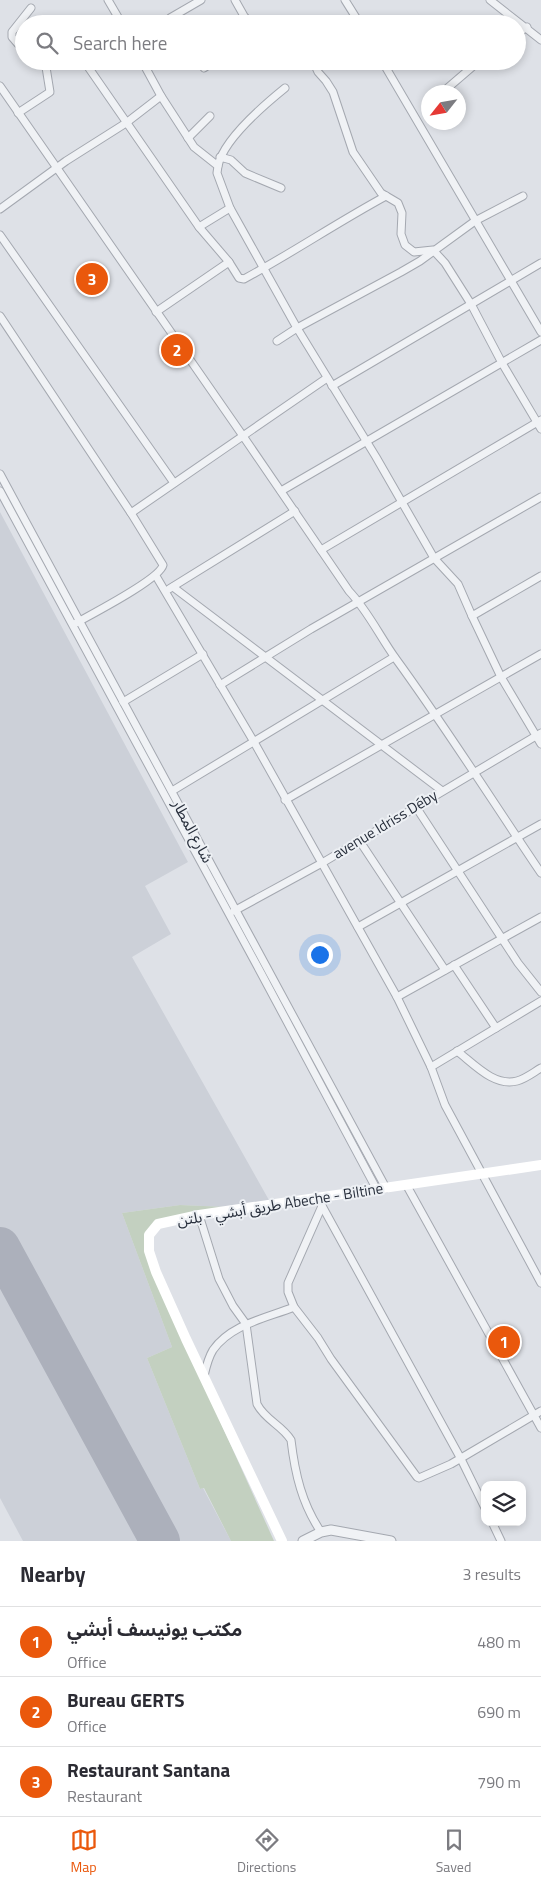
<!DOCTYPE html>
<html lang="en">
<head>
<meta charset="utf-8">
<style>
	:root { --surface:#fff; --page:#f7f7f7; --text:#2b2b33; --muted:#7c7c81; --line:#e1e1e2; --accent:#ea580c }
	body { margin:0; font-family:"Titillium Web","Noto Sans Arabic",sans-serif; background:var(--page); color:var(--text) }
	.controls { position:absolute; right:15px; bottom:15px; display:grid; overflow:hidden; border-radius:10px; box-shadow:0 2px 8px #0003 }
	.controls button { width:45px; height:45px; display:grid; place-items:center; padding:0; border:0; border-bottom:1px solid var(--line); background:var(--surface); color:var(--text); font:25px sans-serif }
	.compass { position:absolute; left:421px; top:85px; width:45px; height:45px; border-radius:50%; background:var(--surface); box-shadow:0 2px 8px #0003; rotate:239deg }
	.you { position:absolute; left:319px; top:954px; width:18px; height:18px; margin:-12px; border:4px solid #fff; border-radius:50%; background:#1a73e8; box-shadow:0 0 0 8px #1a73e833 }
	.badge { display:grid; place-items:center; width:32px; height:32px; border-radius:50%; background:var(--accent); color:#fff; font-size:16px; font-weight:700 }
	.pin { position:absolute; translate:-50% -50%; border:2px solid #fff; box-shadow:0 1px 5px #0006 }
	.list { margin:0; padding:0; list-style:none }
	h2 { display:flex; justify-content:space-between; align-items:center; height:65px; margin:0; padding:0 20px; font-size:21px }
	h2 small { font-size:16px; font-weight:400; color:var(--muted) }
	.list li { display:grid; grid-template-columns:32px 1fr auto; gap:15px; align-items:center; box-sizing:border-box; height:70px; padding:0 20px; border-top:1px solid var(--line) }
	.list b { display:block; font-size:19px; white-space:nowrap }
	.list p { margin:0; font-size:16px; white-space:nowrap; color:var(--muted) }
	.list em { font-size:16px; font-style:normal; color:var(--muted) }
	.icon { flex:none; width:28px; height:28px; fill:none; stroke:currentColor; stroke-width:2; stroke-linecap:round; stroke-linejoin:round }
	.map { position:relative; flex:none; width:541px; height:1541px; overflow:hidden }
	.search { position:absolute; background:var(--surface); box-shadow:0 2px 8px #0003; left:15px; right:15px; top:15px; height:55px; display:flex; align-items:center; gap:12px; box-sizing:border-box; padding:0 18px; border-radius:28px; color:var(--muted); font-size:19px }
	.sheet { height:275px; background:var(--surface) }
	nav { display:flex; justify-content:space-around; align-items:center; box-sizing:border-box; height:70px; border-top:1px solid var(--line); background:var(--surface); font-size:14px; color:var(--muted) }
	nav a { display:grid; justify-items:center; gap:2px }
	nav .on { color:var(--accent) }
	.map>svg:first-child { display:block }
	.built { fill:#ccd0d8 }
	.green { fill:#c3d0c0 }
	.lines { fill:none; stroke-linecap:round; stroke-linejoin:round }
	.runway { stroke:#acb0bb; stroke-width:40 }
	.minor-casing { stroke:#a4a8b0; stroke-width:9 }
	.tertiary-casing { stroke:#a4a8b0; stroke-width:11 }
	.minor { stroke:#f0f2f5; stroke-width:7 }
	.tertiary { stroke:#f0f2f5; stroke-width:9 }
	.secondary { stroke:#fff; stroke-width:10 }
	.labels { text-anchor:middle; dominant-baseline:central; stroke-width:4; stroke-linejoin:round; paint-order:stroke }
	.street-label { font-size:15px; fill:#282f3c; stroke:#edf0f4 }
</style>
</head>
<body>
<div class="map">
<svg width="541" height="1541" viewBox="0 0 541 1541">
	<rect width="100%" height="100%" fill="#dee1e7"/>
	<!-- built -->
	<polygon class="built" points="0,512 188,862 145,886 171,934 132,957 274,1209 180,1205 122,1213 172,1347 147,1358 200,1489 203,1488 231,1541 23,1541 0,1498"/>
	<!-- green -->
	<polygon class="green" points="180,1205 274,1209 161,1225 151,1231 150,1253 219,1419 274,1541 231,1541 204,1488 200,1489 147,1358 172,1347 122,1213"/>
	<g class="lines">
		<!-- runway -->
		<polyline class="runway" points="0,1247 160,1541"/>
		<defs>
			<g id="minor">
				<polyline points="108,0 122,24"/>
				<polyline points="235,0 244,16 251,24"/>
				<polyline points="345,0 360,24"/>
				<polyline points="490,0 541,40"/>
				<polyline points="170,18 201,0"/>
				<polyline points="517,34 527,27"/>
				<polyline points="24,46 18,44 12,37 12,32 31,8"/>
				<path d="M 84,61 L 199,227 L 229,262 L 239,278 L 244,279 C 292,253 338,222 386,196"/>
				<polyline points="142,61 161,96 194,147 218,166 217,173 230,208 297,328 376,457 434,558 458,584 472,616 501,677 541,744"/>
				<polyline points="313,61 318,72 326,81 333,92 353,152 381,193 398,203 402,213 401,234 405,245 414,252 433,250 445,263 471,304 502,363 541,429"/>
				<polyline points="382,61 541,332"/>
				<polyline points="204,68 214,61"/>
				<path d="M 0,86 L 243,436 L 349,591 C 368,611 380,637 396,659 C 447,729 493,802 541,873"/>
				<polyline points="443,92 479,61"/>
				<polyline points="18,113 50,92 45,61"/>
				<polyline points="188,138 210,116"/>
				<polyline points="220,157 231,160 245,173 281,188"/>
				<path d="M 218,166 C 223,140 264,105 285,88"/>
				<polyline points="0,209 66,161 126,123 161,96"/>
				<polyline points="199,227 230,208"/>
				<polyline points="0,235 174,483"/>
				<polyline points="156,312 229,262"/>
				<path d="M 0,316 L 131,513 L 163,565 C 160,579 92,614 76,623"/>
				<polyline points="277,341 297,328 401,272 420,261 475,221 523,196"/>
				<polyline points="332,386 541,263"/>
				<polyline points="0,474 386,1188"/>
				<polyline points="0,491 261,973 377,1190"/>
				<polyline points="281,491 541,340"/>
				<polyline points="131,513 327,378"/>
				<polyline points="321,550 541,420"/>
				<polyline points="156,576 254,742 397,997 431,1067 445,1105 541,1283"/>
				<polyline points="173,587 441,790"/>
				<polyline points="169,589 295,511"/>
				<polyline points="472,616 541,576"/>
				<polyline points="220,685 311,629 541,497"/>
				<polyline points="123,702 203,654"/>
				<polyline points="172,791 394,657"/>
				<polyline points="285,800 541,654"/>
				<polyline points="416,807 518,963 541,992"/>
				<polyline points="359,840 445,970"/>
				<polyline points="234,911 322,863 541,733"/>
				<polyline points="358,927 541,824"/>
				<polyline points="454,965 496,1028"/>
				<polyline points="397,997 541,917"/>
				<path d="M 457,1051 C 474,1064 494,1087 517,1081 C 525,1079 534,1072 541,1068"/>
				<polyline points="431,1067 541,1001"/>
				<polyline points="407,1186 541,1428"/>
				<polyline points="321,1204 461,1459 485,1508"/>
				<polyline points="322,1206 288,1283 288,1292 294,1307 318,1338 331,1359 417,1477 419,1478 451,1464 541,1411"/>
				<path d="M 199,1215 L 219,1279 L 233,1306 L 246,1324 L 257,1404 C 265,1420 282,1425 291,1440 C 295,1474 302,1504 321,1532"/>
				<path d="M 204,1376 C 206,1367 208,1358 213,1350 C 231,1324 267,1318 294,1307"/>
				<polyline points="492,1522 501,1541"/>
			</g>
			<polyline id="tertiary" points="303,1541 321,1532 331,1530 391,1541"/>
		</defs>
		<!-- minor casing -->
		<use href="#minor" class="minor-casing"/>
		<!-- tertiary casing -->
		<use href="#tertiary" class="tertiary-casing"/>
		<!-- minor -->
		<use href="#minor" class="minor"/>
		<!-- tertiary -->
		<use href="#tertiary" class="tertiary"/>
		<!-- secondary -->
		<polyline class="secondary" points="282,1541 186,1339 156,1272 149,1251 149,1235 158,1224 199,1215 541,1165"/>
	</g>
	<g class="labels">
		<!-- street labels -->
		<g class="street-label">
			<text transform="translate(385 824) rotate(-31)">avenue Idriss Déby</text>
			<text transform="translate(193 831) rotate(62)">شارع المطار</text>
			<text transform="translate(280 1204) rotate(-9)">طريق أبشي - بلتن Abeche - Biltine</text>
		</g>
	</g>
</svg>
<div class="controls">
<button><svg class="icon" aria-label="layers" viewBox="0 0 24 24"><path d="M12 4l9 5-9 5-9-5zM3 14l9 5 9-5"/></svg></button>
</div>
<svg class="compass" viewBox="-18 -18 36 36"><path d="M0-13l5 13h-10z" fill="#e53935"/><path d="M0 13l5-13h-10z" fill="#7c7c81"/></svg>
<div class="you"></div>
<div class="pin badge" style="left:504px;top:1342px">1</div>
<div class="pin badge" style="left:177px;top:350px">2</div>
<div class="pin badge" style="left:92px;top:279px">3</div>
<div class="search"><svg class="icon" aria-label="search" viewBox="0 0 24 24"><circle cx="10" cy="10" r="6"/><path d="M15 15l6 6"/></svg>Search here</div>
</div>
<section class="sheet">
<h2>Nearby<small>3 results</small></h2>
<ul class="list">
<li><span class="badge">1</span><div><b>مكتب يونيسف أبشي</b><p>Office</p></div><em>480 m</em></li>
<li><span class="badge">2</span><div><b>Bureau GERTS</b><p>Office</p></div><em>690 m</em></li>
<li><span class="badge">3</span><div><b>Restaurant Santana</b><p>Restaurant</p></div><em>790 m</em></li>
</ul>
</section>
<nav>
<a class="on"><svg class="icon" aria-label="map" viewBox="0 0 24 24"><path d="M3 6l6-2 6 2 6-2v14l-6 2-6-2-6 2zM9 4v14M15 6v14"/></svg>Map</a>
<a><svg class="icon" aria-label="directions" viewBox="0 0 24 24"><path d="M12 3l9 9-9 9-9-9zM9 14v-3h6M13 9l2 2-2 2"/></svg>Directions</a>
<a><svg class="icon" aria-label="saved" viewBox="0 0 24 24"><path d="M7 4h10v16l-5-4-5 4z"/></svg>Saved</a>
</nav>
</body>
</html>
